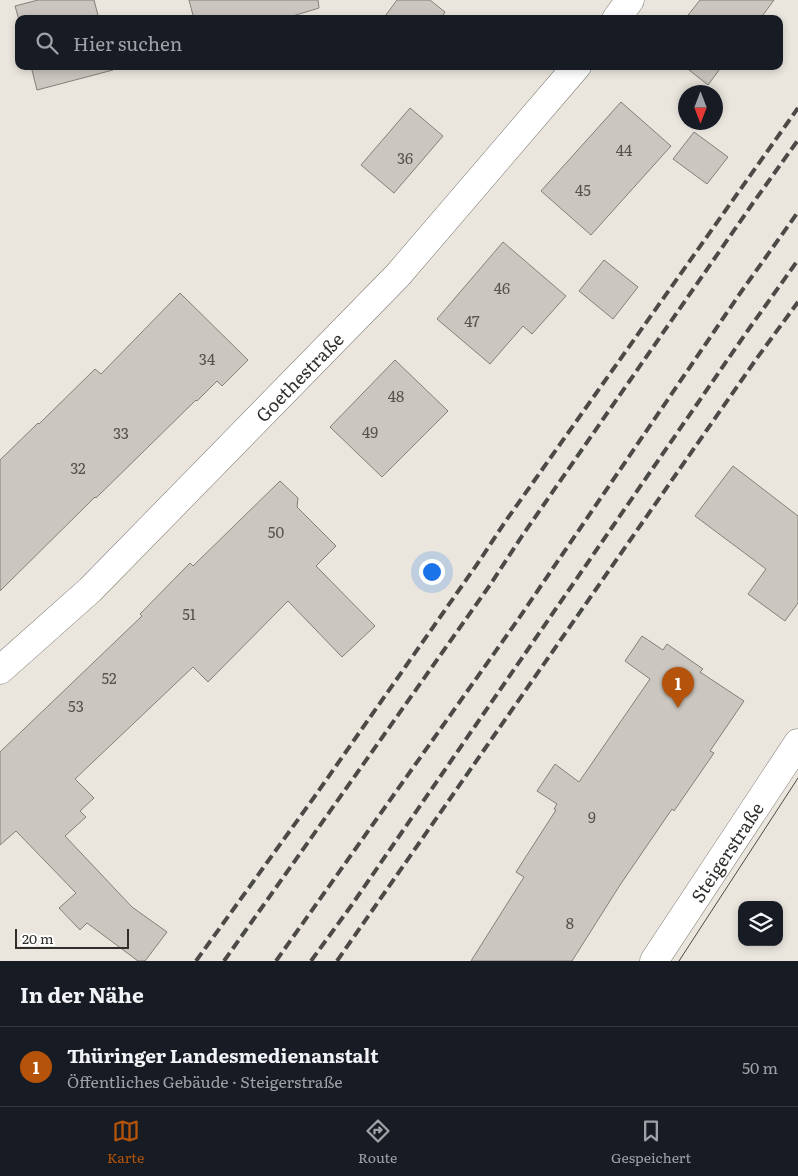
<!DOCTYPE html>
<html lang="de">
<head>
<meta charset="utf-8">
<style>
	:root { --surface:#171b24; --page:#242831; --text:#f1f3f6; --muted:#9ea1a6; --line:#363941; --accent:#b45309 }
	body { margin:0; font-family:Literata,serif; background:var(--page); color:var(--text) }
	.controls { position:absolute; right:15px; bottom:15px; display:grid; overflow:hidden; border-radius:10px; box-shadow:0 2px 8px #0003 }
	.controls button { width:45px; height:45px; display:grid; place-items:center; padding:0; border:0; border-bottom:1px solid var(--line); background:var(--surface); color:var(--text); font:25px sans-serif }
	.compass { position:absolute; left:678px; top:85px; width:45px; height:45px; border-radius:50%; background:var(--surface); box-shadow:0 2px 8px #0003; rotate:180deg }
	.scale { position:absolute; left:15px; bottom:12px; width:114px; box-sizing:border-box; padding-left:5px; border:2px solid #2f2e2b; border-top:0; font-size:14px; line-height:18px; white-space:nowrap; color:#2f2e2b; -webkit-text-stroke:4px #fff; paint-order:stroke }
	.you { position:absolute; left:431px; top:571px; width:18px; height:18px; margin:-12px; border:4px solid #fff; border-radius:50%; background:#1a73e8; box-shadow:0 0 0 8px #1a73e833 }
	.badge { display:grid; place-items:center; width:32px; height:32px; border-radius:50%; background:var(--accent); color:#fff; font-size:16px; font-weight:700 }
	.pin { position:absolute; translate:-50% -41px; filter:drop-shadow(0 1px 2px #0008) }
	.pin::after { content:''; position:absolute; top:26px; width:18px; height:15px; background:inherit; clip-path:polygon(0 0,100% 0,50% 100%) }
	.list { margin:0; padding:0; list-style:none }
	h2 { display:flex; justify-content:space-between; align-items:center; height:65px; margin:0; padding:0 20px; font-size:21px }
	h2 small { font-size:16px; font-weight:400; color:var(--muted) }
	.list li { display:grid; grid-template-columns:32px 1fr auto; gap:15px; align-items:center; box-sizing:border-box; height:80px; padding:0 20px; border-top:1px solid var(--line) }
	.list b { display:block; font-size:19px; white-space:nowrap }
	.list p { margin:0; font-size:16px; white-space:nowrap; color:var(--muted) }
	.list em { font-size:16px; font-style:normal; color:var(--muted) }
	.icon { flex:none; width:28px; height:28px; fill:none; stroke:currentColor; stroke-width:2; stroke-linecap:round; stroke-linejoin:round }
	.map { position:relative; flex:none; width:798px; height:961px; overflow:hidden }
	.search { position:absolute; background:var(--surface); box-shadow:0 2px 8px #0003; left:15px; right:15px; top:15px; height:55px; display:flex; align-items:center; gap:12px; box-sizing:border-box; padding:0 18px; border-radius:10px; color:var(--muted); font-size:19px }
	.sheet { height:145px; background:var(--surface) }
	nav { display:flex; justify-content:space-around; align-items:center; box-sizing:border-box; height:70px; border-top:1px solid var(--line); background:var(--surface); font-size:14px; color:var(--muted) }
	nav a { display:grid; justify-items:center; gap:2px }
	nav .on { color:var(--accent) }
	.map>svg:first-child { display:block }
	.building { fill:#cbc7c0; stroke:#848079 }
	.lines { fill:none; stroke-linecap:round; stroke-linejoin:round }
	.street-casing { stroke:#7e7a73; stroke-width:29 }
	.secondary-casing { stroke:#7e7a73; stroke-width:29 }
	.street { stroke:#fff; stroke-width:28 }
	.secondary { stroke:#fff; stroke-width:28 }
	.tram { stroke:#4c4a47; stroke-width:1 }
	.rail { stroke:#4c4a47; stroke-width:4; stroke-dasharray:10 5; stroke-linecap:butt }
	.labels { text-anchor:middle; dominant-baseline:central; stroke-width:4; stroke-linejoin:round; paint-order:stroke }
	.number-label { font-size:15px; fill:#565450 }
	.street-label { font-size:18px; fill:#2f2e2b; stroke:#fff }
</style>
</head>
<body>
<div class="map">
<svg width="798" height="961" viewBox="0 0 798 961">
	<rect width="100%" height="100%" fill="#eae6de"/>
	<!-- building -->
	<g class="building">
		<polygon points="38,0 94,0 99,19 19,19 19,20 15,6"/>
		<polygon points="189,0 318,0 319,8 283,19 194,19"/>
		<polygon points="397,0 430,0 445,12 441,19 383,19"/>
		<polygon points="700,0 774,0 760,19 685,19"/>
		<polygon points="31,66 112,66 113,70 37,90"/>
		<polygon points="684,66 722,66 708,85"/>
		<polygon points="621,102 671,146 591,235 541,191"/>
		<polygon points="410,108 443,136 394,193 361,165"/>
		<polygon points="694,132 728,157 707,184 673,159"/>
		<polygon points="503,242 566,296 532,334 523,326 490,364 437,319"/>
		<polygon points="604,260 638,287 613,319 579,291"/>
		<polygon points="180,293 248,360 222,386 217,381 197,401 196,400 96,498 95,497 0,591 0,460 38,423 39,424 95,369 101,374"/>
		<polygon points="395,360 448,411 382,477 330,427"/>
		<polygon points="733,466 798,516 798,603 785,621 748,594 766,569 695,516"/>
		<polygon points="280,481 298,498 297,507 336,546 316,566 375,626 342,657 288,601 208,682 193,667 75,779 94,798 80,811 86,817 65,836 132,907 167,932 145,961 138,961 87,923 80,930 59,908 76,893 16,831 0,845 0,752 142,616 140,614 190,563 193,566"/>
		<polygon points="642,636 663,650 667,644 703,669 700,672 744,701 710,751 714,753 674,811 672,809 620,885 572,961 471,961 524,877 516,872 556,810 554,809 557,804 537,791 555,764 579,782 650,679 625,661"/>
	</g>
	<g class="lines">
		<defs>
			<g id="street">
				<polyline points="616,19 630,0"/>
				<path id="s1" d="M 0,670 L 90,590 L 398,275 L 577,66"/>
			</g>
			<g id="secondary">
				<path id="s2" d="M 654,961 L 798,743"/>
			</g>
		</defs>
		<!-- street casing -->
		<use href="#street" class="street-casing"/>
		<!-- secondary casing -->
		<use href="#secondary" class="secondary-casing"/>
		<!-- street -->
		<use href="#street" class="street"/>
		<!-- secondary -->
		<use href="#secondary" class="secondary"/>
		<!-- tram -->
		<polyline class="tram" points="679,961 798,778"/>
		<!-- rail -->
		<g class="rail">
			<polyline points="196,961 315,796 480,560 505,522 798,108"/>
			<polyline points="224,961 490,585 522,536 753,203 798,140"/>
			<polyline points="276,961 517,621 741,292 798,212"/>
			<polyline points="311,961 351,906 746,333 798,260"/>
			<polyline points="337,961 757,358 798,302"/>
		</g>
	</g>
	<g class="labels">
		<!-- number labels -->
		<g class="number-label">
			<text x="624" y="149">44</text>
			<text x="405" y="157">36</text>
			<text x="583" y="189">45</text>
			<text x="502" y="287">46</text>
			<text x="472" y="320">47</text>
			<text x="207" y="358">34</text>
			<text x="396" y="395">48</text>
			<text x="370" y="431">49</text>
			<text x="121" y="432">33</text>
			<text x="78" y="467">32</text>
			<text x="276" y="531">50</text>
			<text x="189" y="613">51</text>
			<text x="109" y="677">52</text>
			<text x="76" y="705">53</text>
			<text x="592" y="816">9</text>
			<text x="570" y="922">8</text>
		</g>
		<!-- street labels -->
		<g class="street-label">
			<text stroke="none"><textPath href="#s1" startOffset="419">Goethestraße</textPath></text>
			<text stroke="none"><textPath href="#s2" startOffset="131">Steigerstraße</textPath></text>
		</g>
	</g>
</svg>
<div class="controls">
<button><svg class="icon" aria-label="layers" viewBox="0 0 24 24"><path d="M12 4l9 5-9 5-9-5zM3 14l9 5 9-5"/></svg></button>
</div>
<svg class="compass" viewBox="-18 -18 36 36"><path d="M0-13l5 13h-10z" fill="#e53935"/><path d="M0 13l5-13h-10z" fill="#9ea1a6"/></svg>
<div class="scale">20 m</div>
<div class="you"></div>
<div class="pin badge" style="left:678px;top:708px">1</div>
<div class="search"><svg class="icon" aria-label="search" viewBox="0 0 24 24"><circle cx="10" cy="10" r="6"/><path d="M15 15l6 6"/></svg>Hier suchen</div>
</div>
<section class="sheet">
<h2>In der Nähe<small></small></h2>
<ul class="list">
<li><span class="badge">1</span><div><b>Thüringer Landesmedienanstalt</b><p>Öffentliches Gebäude · Steigerstraße</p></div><em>50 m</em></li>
</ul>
</section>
<nav>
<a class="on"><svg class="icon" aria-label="map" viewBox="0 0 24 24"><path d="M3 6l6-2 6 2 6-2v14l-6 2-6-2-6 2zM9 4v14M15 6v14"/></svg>Karte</a>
<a><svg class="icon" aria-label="directions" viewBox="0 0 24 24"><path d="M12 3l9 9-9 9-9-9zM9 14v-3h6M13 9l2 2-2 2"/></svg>Route</a>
<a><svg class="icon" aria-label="saved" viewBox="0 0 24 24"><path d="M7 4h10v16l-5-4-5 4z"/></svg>Gespeichert</a>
</nav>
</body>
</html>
